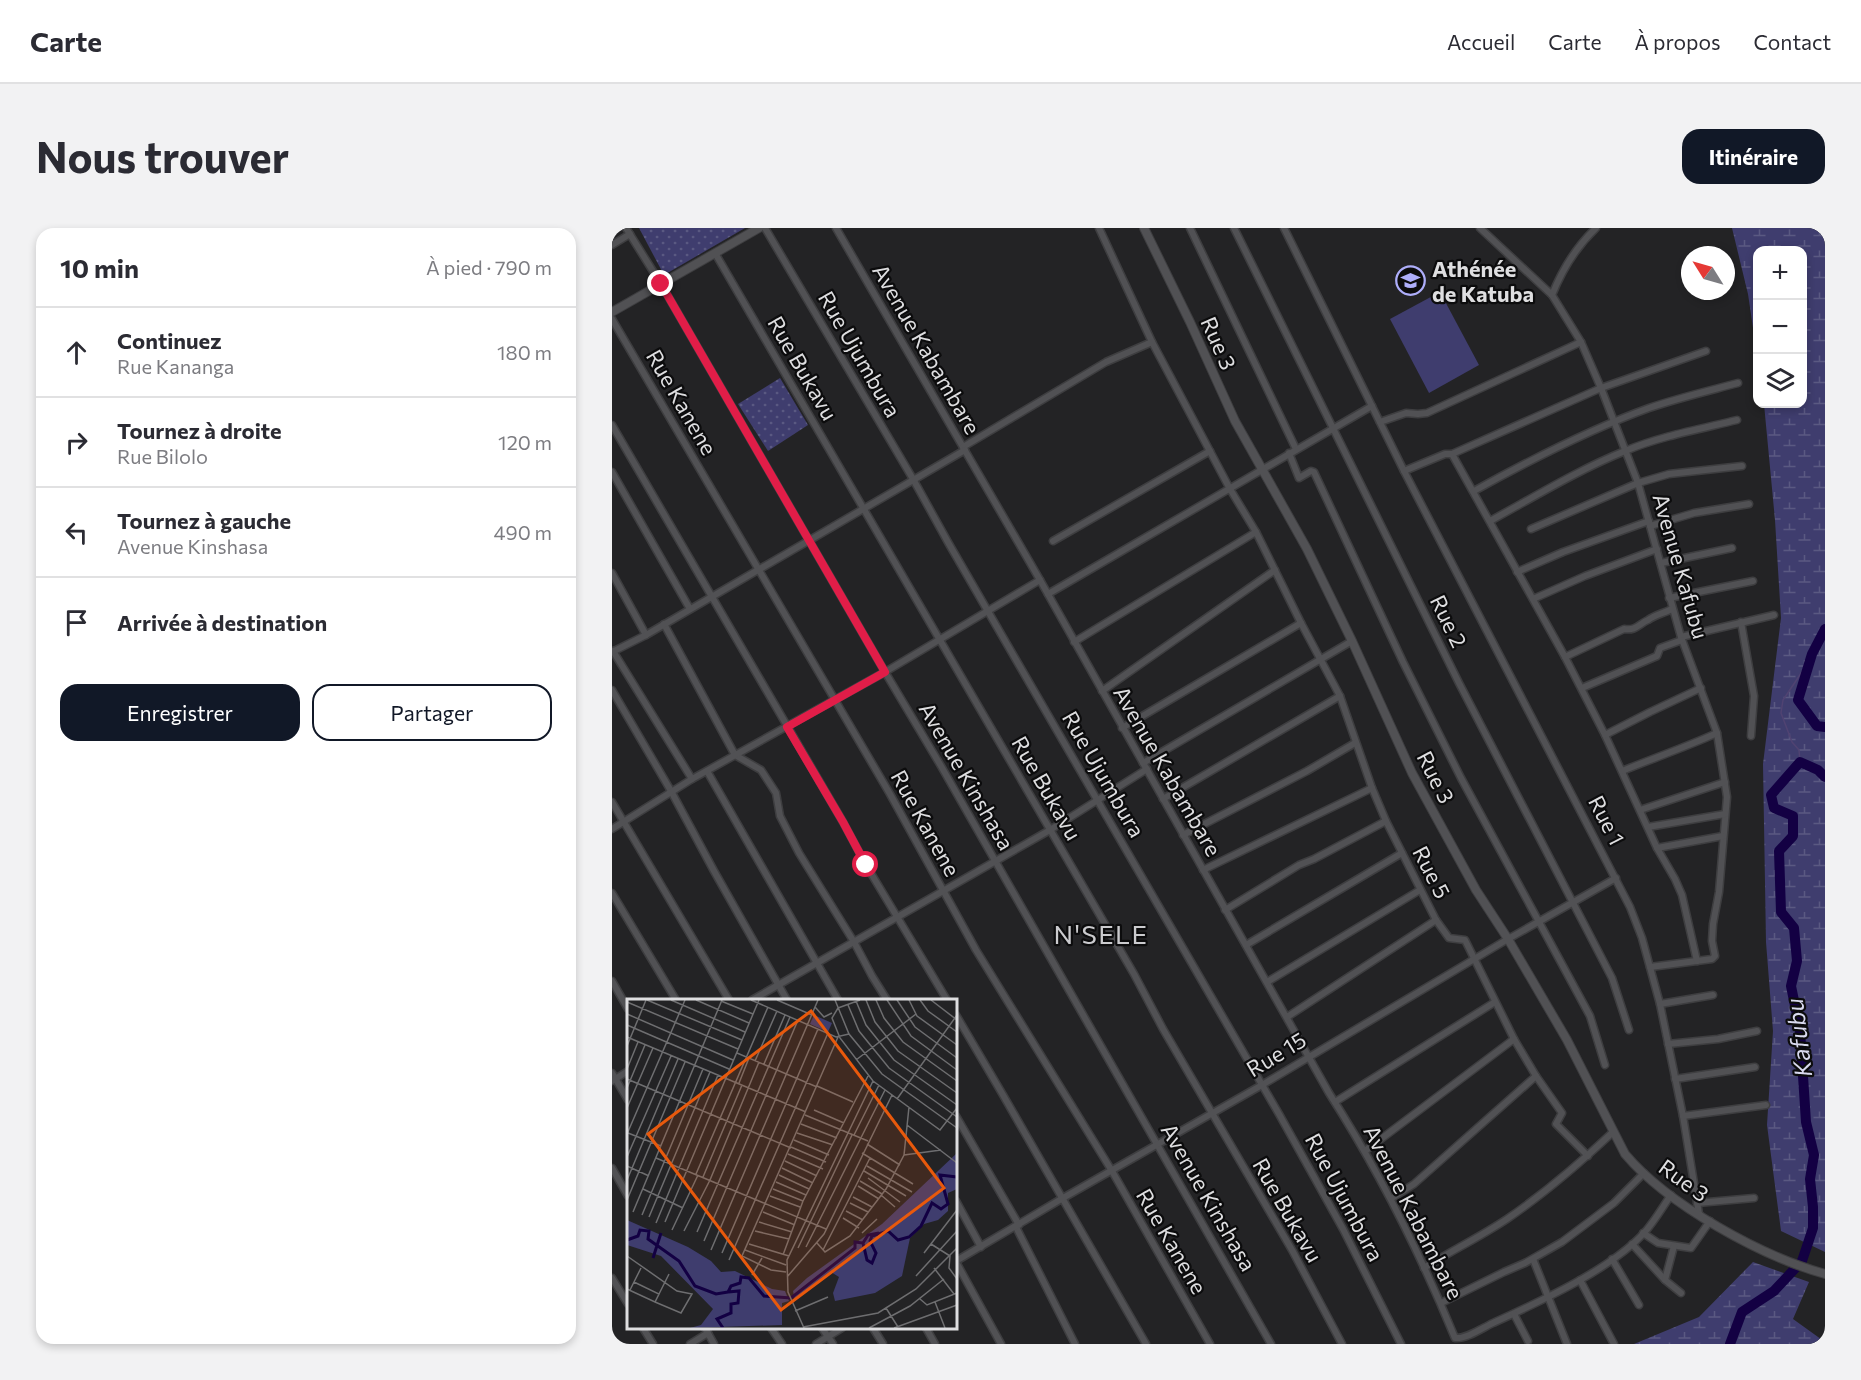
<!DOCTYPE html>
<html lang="fr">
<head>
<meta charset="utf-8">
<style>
	:root { --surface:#fff; --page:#f2f2f3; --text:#2b2b33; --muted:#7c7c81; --line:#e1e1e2; --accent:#111827 }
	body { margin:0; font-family:Commissioner,sans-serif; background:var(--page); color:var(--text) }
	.controls { position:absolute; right:18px; top:18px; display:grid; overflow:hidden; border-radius:12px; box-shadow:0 3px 9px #0003 }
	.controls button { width:54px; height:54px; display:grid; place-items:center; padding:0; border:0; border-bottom:2px solid var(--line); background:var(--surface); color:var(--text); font:30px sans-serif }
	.compass { position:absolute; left:1069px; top:18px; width:54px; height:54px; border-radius:50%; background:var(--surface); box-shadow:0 3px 9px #0003; rotate:307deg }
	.stop { position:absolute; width:18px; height:18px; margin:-14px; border:4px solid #e11d48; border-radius:50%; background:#fff }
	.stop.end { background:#e11d48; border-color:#fff; box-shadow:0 2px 6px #0008 }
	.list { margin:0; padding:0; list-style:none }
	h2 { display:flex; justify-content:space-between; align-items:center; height:78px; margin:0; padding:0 24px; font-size:26px }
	h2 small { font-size:20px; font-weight:400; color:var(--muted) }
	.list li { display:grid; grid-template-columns:39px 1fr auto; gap:18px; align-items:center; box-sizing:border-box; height:90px; padding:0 24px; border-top:2px solid var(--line) }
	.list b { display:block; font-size:22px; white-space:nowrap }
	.list p { margin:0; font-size:20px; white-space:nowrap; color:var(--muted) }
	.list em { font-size:20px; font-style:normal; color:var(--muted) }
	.actions { display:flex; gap:12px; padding:18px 24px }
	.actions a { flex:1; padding:14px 0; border:2px solid var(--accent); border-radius:18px; text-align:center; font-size:21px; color:var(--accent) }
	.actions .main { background:var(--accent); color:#fff }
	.icon { flex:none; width:33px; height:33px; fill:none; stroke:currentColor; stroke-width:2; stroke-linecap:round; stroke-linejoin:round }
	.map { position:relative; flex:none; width:1213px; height:1116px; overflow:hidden; border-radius:18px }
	header { display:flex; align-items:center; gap:36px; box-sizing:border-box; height:84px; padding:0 30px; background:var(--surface); border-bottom:2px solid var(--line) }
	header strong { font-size:28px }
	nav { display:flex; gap:33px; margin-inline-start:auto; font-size:21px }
	.intro { display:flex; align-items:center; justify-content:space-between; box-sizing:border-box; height:144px; padding:0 36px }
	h1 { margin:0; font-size:42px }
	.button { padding:15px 27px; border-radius:18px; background:var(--accent); color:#fff; font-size:21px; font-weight:700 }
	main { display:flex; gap:36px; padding:0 36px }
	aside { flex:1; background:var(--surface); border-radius:18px; box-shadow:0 3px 9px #0003 }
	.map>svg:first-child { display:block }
	.green { fill:url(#green-dots) }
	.wetland { fill:url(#wetland-marsh) }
	.pitch { fill:#3f3d6e }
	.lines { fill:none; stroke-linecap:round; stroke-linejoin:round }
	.stream { stroke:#504372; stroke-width:1.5 }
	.river { stroke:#130043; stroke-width:10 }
	.minor-casing { stroke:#3e3e40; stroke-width:9 }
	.tertiary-casing { stroke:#3e3e40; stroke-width:10 }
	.minor { stroke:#515154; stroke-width:6 }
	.tertiary { stroke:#515154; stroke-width:8 }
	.route { stroke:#e11d48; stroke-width:8 }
	.labels { text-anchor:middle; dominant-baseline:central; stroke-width:4.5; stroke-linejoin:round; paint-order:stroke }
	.poi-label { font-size:22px; font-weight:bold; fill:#dedee0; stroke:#0c0c0d; text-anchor:start }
	.street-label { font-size:22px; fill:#dedee0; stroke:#0c0c0d }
	.water-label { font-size:24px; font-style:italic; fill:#d8d9ee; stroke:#0c0c0d }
	.quarter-label { font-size:26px; letter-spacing:1.5px; fill:#cbcbce; stroke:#0c0c0d }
	.inset-river { fill:none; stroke:#130043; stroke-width:3 }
	.inset-road { fill:none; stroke:#6e6e70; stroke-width:1.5 }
	.view { fill:#e8590c; fill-opacity:0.15; stroke:#e8590c; stroke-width:3 }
	.inset-edge { fill:none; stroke:#dedee0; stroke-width:3 }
</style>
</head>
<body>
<header>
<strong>Carte</strong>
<nav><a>Accueil</a><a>Carte</a><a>À propos</a><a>Contact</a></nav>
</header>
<div class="intro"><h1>Nous trouver</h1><a class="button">Itinéraire</a></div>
<main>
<aside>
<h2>10 min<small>À pied · 790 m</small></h2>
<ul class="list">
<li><svg class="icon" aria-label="ahead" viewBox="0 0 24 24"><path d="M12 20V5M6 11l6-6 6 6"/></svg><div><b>Continuez</b><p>Rue Kananga</p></div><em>180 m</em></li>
<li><svg class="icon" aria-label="right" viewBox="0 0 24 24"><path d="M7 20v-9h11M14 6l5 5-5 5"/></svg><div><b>Tournez à droite</b><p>Rue Bilolo</p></div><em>120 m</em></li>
<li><svg class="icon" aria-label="left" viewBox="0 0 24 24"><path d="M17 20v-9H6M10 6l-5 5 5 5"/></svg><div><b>Tournez à gauche</b><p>Avenue Kinshasa</p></div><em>490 m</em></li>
<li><svg class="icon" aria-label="arrive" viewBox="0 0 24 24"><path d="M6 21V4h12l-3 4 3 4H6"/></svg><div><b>Arrivée à destination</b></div></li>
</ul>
<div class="actions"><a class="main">Enregistrer</a><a>Partager</a></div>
</aside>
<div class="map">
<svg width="1213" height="1116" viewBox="0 0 1213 1116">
	<defs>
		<pattern id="green-dots" width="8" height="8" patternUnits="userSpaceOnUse" patternTransform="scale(1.5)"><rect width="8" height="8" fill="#3f3d6e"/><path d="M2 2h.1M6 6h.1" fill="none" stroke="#5a5982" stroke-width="1.8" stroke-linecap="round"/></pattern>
		<pattern id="wetland-marsh" width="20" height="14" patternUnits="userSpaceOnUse" patternTransform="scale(1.5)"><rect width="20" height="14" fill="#3f3d6e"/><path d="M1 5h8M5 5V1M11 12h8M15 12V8" fill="none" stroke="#5a5982"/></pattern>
	</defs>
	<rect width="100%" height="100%" fill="#232325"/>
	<!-- green -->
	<g class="green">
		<polygon points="27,0 133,0 52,47"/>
		<polygon points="168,150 196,197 156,223 126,176"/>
	</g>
	<!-- wetland -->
	<g class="wetland">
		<polygon points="1120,0 1213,0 1213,1024 1169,1003 1155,897 1161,803 1154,714 1151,536 1169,390 1163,292 1152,176 1190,176 1190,22 1146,22 1145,127 1136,66"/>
		<polygon points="1141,1034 1197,1054 1181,1091 1213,1114 1213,1116 1022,1116 1087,1089"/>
	</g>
	<!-- pitch -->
	<polygon class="pitch" points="828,64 867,137 817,165 778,91"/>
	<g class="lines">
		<!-- stream -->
		<polyline class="stream" points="1188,534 1187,522 1180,514 1169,485 1171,472 1198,432"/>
		<!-- river -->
		<g class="river">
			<polyline points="1213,401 1200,426 1186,472 1205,498 1213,499"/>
			<polyline points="1118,1116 1130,1084 1162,1063 1190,1033 1201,1000 1201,979 1198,951 1202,927 1194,894 1188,802 1179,758 1185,733 1182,700 1169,684 1167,623 1181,608 1181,588 1162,580 1159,567 1188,534 1206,542 1213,549"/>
		</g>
		<defs>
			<g id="minor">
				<polyline points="14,0 49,56 273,444 329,538 659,1116"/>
				<polyline points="153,0 301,251 337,316 667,886 731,1001 789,1116"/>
				<path d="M 224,0 L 428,352 L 717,865 C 767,943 808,1025 843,1110 C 855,1111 870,1100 881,1095 C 927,1074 998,1042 1032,1005 C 1042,994 1050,980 1059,967"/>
				<polyline points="487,0 540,114 618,261 644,304 689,395 728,468 760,560 774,593 824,692 837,710 853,712 902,811 924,848 950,885 944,896 976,928"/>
				<polyline points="578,0 684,221"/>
				<polyline points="622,0 847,455 1000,750 1017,802"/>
				<polyline points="672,0 792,243 1018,679 1030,710 1048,776 1071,888 1087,986"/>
				<polyline points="868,0 940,67 969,114 989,160 1026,255 1069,409 1105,505 1115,569 1107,664 1101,696 1100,713 1103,728 1100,731 1038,739"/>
				<polyline points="0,17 18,6"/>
				<polyline points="103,25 522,746 551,801 680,1022 730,1116"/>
				<path d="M 940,67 C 950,42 964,19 984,0"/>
				<polyline points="0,91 278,566 364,722 500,943 598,1116"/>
				<polyline points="768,194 794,185 806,186 815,185 969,114"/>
				<polyline points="0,197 231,594 254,637 335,772"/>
				<polyline points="351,219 494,134 540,114"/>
				<polyline points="677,225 687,250 699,243 702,244 791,434 849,550 978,788 993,837"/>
				<polyline points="840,226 953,429 993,507 1045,620 1063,651 1070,667 1085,733"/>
				<polyline points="792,243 833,226 840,226 989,160 1094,123"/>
				<polyline points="0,244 78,381"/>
				<path d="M 862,263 C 918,232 976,202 1037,180 C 1066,170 1096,163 1126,155"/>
				<path d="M 878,293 C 922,269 966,242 1013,223 C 1049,208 1088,201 1125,192"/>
				<polyline points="1038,298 1082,285 1137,276"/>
				<polyline points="919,301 1026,255 1057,246 1130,238"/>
				<polyline points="441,313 598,223"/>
				<polyline points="1049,335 1120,320"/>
				<polyline points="905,344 951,324 1037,293"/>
				<polyline points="0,345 34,407"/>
				<polyline points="436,366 760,178"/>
				<polyline points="1057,370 1141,353"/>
				<polyline points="921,371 973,348 1045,321"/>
				<polyline points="1129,394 1142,468 1139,508"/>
				<polyline points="52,396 123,527 149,542 164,565 168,588 187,625 242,714 260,748 275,772"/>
				<polyline points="1069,409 1162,387"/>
				<polyline points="462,414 644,304"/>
				<polyline points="1,423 80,551"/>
				<polyline points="0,424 34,407 353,222"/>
				<path d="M 953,429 L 1012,401 C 1024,403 1027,396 1036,392 C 1043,387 1052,385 1060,381"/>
				<polyline points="970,460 1045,428 1048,420 1070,412"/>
				<polyline points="0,462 59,563 102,643 175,772"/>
				<polyline points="490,463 663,342"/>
				<polyline points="510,500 689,395"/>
				<polyline points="993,507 1038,484 1089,460"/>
				<polyline points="531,535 740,413"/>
				<polyline points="95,543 226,772"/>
				<path d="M 1010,543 C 1042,530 1074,519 1105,505"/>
				<polyline points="551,571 728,468"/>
				<polyline points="0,574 117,772"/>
				<polyline points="1028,582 1113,554"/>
				<polyline points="1036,599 1113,586"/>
				<polyline points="0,601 80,551 273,444 428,352"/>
				<polyline points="571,607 695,543 743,515"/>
				<polyline points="1045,620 1111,608"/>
				<polyline points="591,642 760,560"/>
				<polyline points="0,665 64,772"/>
				<polyline points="613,682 687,637 702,631 774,593"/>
				<polyline points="634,717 790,625"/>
				<polyline points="0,753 16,781"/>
				<polyline points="655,754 808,662"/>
				<polyline points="140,772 438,602 535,541"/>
				<polyline points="1048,776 1101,767"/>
				<polyline points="344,787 391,867 534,1116"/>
				<polyline points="675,789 824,692"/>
				<polyline points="1056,816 1106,811 1145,803"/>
				<polyline points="0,845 16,872"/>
				<polyline points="1063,851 1143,839"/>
				<polyline points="0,853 16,843"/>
				<polyline points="723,874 883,774"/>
				<polyline points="344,888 407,997"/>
				<polyline points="1071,888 1154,877"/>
				<polyline points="753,923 902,811"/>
				<polyline points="0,940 16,968"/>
				<polyline points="780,970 802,956 924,848"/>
				<polyline points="344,973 369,1019"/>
				<polyline points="1085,975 1142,970"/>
				<polyline points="404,999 463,1116"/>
				<polyline points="1031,1005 1046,1015 1079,1020 1098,993"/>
				<polyline points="1020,1016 1053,1052 1069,1065"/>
				<polyline points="921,1031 955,1116"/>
				<polyline points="1000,1031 1027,1077"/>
				<polyline points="344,1033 451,970 650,857 896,711 1004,650"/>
				<polyline points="344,1034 389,1116"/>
				<path d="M 812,1040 C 839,1023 868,1009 895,991 C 933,965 968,935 1001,904"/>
				<polyline points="0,1050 16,1076"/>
				<polyline points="968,1052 1002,1116"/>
				<polyline points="1053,1052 1062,1018"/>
				<polyline points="829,1075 892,1044 913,1035 950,1014 1002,975 1032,945"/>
				<polyline points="902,1086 916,1113"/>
				<polyline points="31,1100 41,1116"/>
				<polyline points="93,1100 102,1116"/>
				<polyline points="159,1100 170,1116"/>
				<polyline points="210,1100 221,1116"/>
				<polyline points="261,1100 271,1116"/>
				<polyline points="314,1100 323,1116"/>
				<polyline points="78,1116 96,1105"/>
				<polyline points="204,1116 230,1100"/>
			</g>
			<g id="tertiary">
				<path d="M 532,0 L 578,94 L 623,193 L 695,321 L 740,413 L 800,545 L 864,662 L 896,711 L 955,812 L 1013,926 C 1056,977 1149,1028 1213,1046"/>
				<polyline points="0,84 147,0"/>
			</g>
		</defs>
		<!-- minor casing -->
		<use href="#minor" class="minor-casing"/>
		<!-- tertiary casing -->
		<use href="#tertiary" class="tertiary-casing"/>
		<!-- minor -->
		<use href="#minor" class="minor"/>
		<!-- tertiary -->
		<use href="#tertiary" class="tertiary"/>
	</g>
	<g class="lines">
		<!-- route -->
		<polyline class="route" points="49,56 273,444 175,499 231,594 254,637"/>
	</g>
	<!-- icons -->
	<defs>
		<symbol id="school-ring" viewBox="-11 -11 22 22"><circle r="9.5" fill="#0c0c0d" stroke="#aeaefa" stroke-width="1.5"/><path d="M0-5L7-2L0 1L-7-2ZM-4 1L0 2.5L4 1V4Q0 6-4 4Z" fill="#aeaefa"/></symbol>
	</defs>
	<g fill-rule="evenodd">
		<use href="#school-ring" x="782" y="36" width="33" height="33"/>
	</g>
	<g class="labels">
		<!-- poi labels -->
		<g class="poi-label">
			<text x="820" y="40">Athénée<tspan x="820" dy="25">de Katuba</tspan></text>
		</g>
		<!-- street labels -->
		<g class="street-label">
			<text transform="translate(607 115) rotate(66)">Rue 3</text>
			<text transform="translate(315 121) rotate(60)">Avenue Kabambare</text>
			<text transform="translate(248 126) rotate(60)">Rue Ujumbura</text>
			<text transform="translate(191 140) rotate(60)">Rue Bukavu</text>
			<text transform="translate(70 174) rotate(60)">Rue Kanene</text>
			<text transform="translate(1069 338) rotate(74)">Avenue Kafubu</text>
			<text transform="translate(837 393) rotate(64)">Rue 2</text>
			<text transform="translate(556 543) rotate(60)">Avenue Kabambare</text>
			<text transform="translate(492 546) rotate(60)">Rue Ujumbura</text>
			<text transform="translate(355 548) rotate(60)">Avenue Kinshasa</text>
			<text transform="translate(824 549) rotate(63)">Rue 3</text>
			<text transform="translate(435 560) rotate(60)">Rue Bukavu</text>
			<text transform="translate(995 592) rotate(63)">Rue 1</text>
			<text transform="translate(314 595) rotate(61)">Rue Kanene</text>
			<text transform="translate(820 644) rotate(63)">Rue 5</text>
			<text transform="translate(664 826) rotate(-31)">Rue 15</text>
			<text transform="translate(1072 952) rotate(36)">Rue 3</text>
			<text transform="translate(597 969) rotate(60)">Avenue Kinshasa</text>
			<text transform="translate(733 969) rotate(62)">Rue Ujumbura</text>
			<text transform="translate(676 982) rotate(60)">Rue Bukavu</text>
			<text transform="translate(802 984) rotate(63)">Avenue Kabambare</text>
			<text transform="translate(560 1013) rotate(60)">Rue Kanene</text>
		</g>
		<!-- water labels -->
		<g class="water-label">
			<text transform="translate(1186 810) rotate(-97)">Kafubu</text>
		</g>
		<!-- quarter labels -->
		<g class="quarter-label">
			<text x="489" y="705">N'SELE</text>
		</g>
	</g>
	<!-- overview -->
	<g transform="translate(15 771)">
		<rect width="330" height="330" fill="#232325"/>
		<path d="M 187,16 L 205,24 L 201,33 L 183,25 Z" fill="#3f3d6e"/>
		<path d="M 330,154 L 330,190 L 321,194 L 321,212 L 311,221 L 297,225 L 283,239 L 275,277 L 248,294 L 208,302 L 206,294 L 212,278 L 204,273 L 168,302 L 166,292 L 180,279 L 255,225 ZM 0,221 L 61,248 L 84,262 L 94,273 L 108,272 L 145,290 L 158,292 L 162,302 L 155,304 L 155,326 L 63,329 L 74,326 L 86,310 L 34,257 L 0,246 Z" fill="#3f3d6e"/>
		<path class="inset-river" d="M 0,241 L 11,237 L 13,231 L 22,232 L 21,240 L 52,262 L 68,287 L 89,295 L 101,293M 236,244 L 241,236 L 252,234M 26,259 L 34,234M 96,329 L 90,320 L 104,314 L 104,305 L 111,304 L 112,292 L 101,293 L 104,287 L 113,284 L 114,278 L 122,279 L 137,297 L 164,299 L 228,249 L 228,243 L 236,244 L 240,261 L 245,264 L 249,254 L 243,242 L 245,237 L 261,232 L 271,241 L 282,238 L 294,227 L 305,204 L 314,210 L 321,205 L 313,176 L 330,178"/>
		<path class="inset-road" d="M 20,1 L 115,41M 44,1 L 118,33M 69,1 L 122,24M 124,1 L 209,38 L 222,35M 150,1 L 185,16M 208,1 L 222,35 L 255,75 L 330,129M 239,1 L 248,23 L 271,52 L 330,94M 249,1 L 257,19 L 276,43 L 330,82M 260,1 L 284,37 L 330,71M 270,1 L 288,28 L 330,59M 282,1 L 290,17 L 330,46M 293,1 L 301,12 L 330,33M 304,1 L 330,21M 94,2 L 126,15M 229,2 L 239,26 L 267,61 L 330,106M 0,3 L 111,50M 221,6 L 232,32 L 262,69 L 330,118M 188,8 L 197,18 L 205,14M 211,9 L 205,19 L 213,39 L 246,82 L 313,131 L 330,109M 211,9 L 233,1M 0,15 L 106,61M 0,26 L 102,70M 0,38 L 179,113M 0,47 L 19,1M 110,54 L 190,88M 229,61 L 289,15M 128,62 L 150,12M 137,65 L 158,16M 0,70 L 11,43M 0,80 L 164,149M 112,84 L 122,59M 190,87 L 226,103M 0,89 L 18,46M 270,100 L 330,16M 0,109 L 26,49M 187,111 L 217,124M 178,116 L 241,142M 174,125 L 210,139M 280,126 L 330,164M 1,134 L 34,147M 170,134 L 206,146M 0,135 L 58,1M 227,136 L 252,86M 167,141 L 202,156M 240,145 L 273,166M 164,148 L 199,163M 235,154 L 286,185M 161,155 L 196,170M 277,156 L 314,151M 0,158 L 44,57M 29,159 L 199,230M 158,162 L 190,177M 0,167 L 22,177M 240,167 L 285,193M 155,169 L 186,184M 237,172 L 279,197M 69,175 L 141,8M 152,176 L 182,190M 76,178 L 115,86M 241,179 L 273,203M 0,181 L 51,60M 83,181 L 132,63M 233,182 L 255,195M 149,183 L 179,196M 231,187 L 252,200M 16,190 L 56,209M 146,190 L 176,202M 254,196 L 268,208M 143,197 L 173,208M 226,198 L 245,208M 0,201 L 58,63M 223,204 L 241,213M 219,212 L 236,221M 6,213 L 95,1M 136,213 L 168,226M 15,216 L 76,70M 22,218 L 83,73M 216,219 L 232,229M 38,223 L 132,1M 132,223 L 165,233M 29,224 L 91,76M 45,231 L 71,176M 57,232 L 83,181M 128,232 L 162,240M 70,233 L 163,18M 235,234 L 250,220M 77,242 L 171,21M 190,244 L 198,253 L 223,237 L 259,190 L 277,156 L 282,108M 122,245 L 162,257M 304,245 L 323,257 L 322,269 L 330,280M 179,248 L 258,91M 171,249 L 225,136M 84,251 L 191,1M 118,251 L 159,266M 196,251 L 243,159M 95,254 L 191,30M 297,254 L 330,211M 156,256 L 176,202 L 241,77M 0,257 L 50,292 L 65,295 L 54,314 L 28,303M 102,261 L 201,34M 307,269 L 327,295M 159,273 L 144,271 L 115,257 L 211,38M 125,276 L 135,259M 289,277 L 330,232M 160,278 L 197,235 L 265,96M 0,290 L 28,303 L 32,295 L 7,283M 3,291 L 14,269M 32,295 L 42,275M 293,300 L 300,306 L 330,294M 308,303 L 318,329M 259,309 L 271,328M 168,312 L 201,298M 176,328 L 251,314 L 289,290 L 330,249M 177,329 L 161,293 L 160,261 L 246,82M 242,329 L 283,307 L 317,280M 267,329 L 330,306"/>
		<path class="view" d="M 184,12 L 317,189 L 154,311 L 21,135 Z"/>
		<rect width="330" height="330" class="inset-edge"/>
	</g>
</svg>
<div class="controls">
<button>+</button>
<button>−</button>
<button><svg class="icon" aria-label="layers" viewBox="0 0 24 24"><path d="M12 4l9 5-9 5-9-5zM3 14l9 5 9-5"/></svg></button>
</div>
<svg class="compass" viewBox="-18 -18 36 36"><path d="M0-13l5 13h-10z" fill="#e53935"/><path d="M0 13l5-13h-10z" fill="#7c7c81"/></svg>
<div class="stop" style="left:254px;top:637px"></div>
<div class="stop end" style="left:49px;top:56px"></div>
</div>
</main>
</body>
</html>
